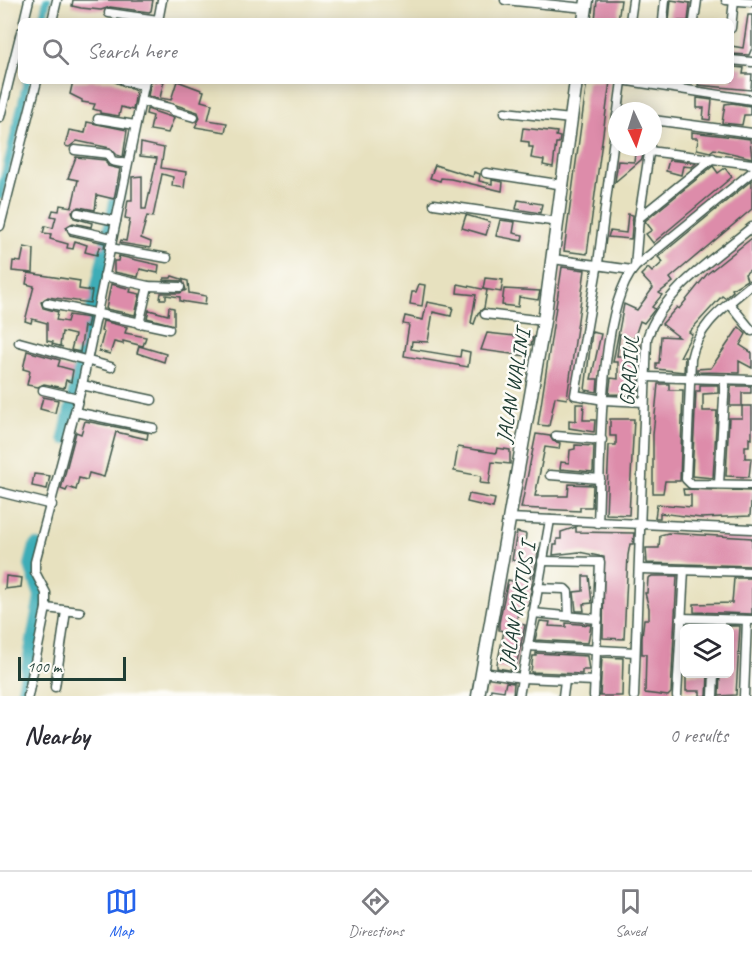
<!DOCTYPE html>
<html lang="en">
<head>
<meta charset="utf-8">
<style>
	:root { --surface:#fff; --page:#f2f2f3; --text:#2b2b33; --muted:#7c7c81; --line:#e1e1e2; --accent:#2563eb }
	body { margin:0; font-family:Caveat,sans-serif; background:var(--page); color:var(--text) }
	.controls { position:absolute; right:18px; bottom:18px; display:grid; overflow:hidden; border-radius:9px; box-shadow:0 3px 15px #0003 }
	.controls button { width:54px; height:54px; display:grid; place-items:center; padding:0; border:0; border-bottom:2px solid var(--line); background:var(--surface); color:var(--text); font:30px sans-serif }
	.compass { position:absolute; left:608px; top:102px; width:54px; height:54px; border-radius:50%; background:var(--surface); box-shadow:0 3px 15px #0003; rotate:176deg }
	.scale { position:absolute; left:18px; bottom:15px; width:108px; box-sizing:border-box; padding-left:6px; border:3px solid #1f3d34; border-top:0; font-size:16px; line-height:21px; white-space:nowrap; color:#1f3d34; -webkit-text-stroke:4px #fdfcf7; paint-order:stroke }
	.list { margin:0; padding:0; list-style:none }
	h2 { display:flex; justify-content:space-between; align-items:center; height:78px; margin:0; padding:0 24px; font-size:26px }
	h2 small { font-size:20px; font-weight:400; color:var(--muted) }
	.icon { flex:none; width:33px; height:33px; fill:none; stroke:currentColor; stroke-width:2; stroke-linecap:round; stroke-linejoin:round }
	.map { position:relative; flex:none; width:752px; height:696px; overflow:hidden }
	.search { position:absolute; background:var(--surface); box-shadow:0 3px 15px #0003; left:18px; right:18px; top:18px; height:66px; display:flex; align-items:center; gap:15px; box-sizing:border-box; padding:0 21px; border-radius:9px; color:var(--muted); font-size:22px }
	.sheet { height:174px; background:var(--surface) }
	nav { display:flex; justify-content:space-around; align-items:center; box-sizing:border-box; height:84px; border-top:2px solid var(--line); background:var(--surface); font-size:16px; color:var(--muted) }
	nav a { display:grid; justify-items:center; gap:3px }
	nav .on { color:var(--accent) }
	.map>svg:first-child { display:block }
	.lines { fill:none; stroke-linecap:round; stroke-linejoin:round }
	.canal { stroke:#3dadb7; stroke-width:8 }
	.river { stroke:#3dadb7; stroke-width:14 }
	.building { fill:#dd8caa }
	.street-casing { stroke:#3d5649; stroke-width:11 }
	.secondary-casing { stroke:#3d5649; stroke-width:15 }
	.street { stroke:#fff; stroke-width:8 }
	.secondary { stroke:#fff; stroke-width:12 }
	.labels { text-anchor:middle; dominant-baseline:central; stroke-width:5; stroke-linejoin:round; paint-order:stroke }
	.street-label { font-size:21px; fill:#1f3d34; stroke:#fdfcf7 }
</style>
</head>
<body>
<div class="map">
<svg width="752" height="696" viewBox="0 0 752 696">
	<rect width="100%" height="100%" fill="#fdfcf7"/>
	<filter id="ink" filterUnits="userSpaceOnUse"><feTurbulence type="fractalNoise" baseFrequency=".0167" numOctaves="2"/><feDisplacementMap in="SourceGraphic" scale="12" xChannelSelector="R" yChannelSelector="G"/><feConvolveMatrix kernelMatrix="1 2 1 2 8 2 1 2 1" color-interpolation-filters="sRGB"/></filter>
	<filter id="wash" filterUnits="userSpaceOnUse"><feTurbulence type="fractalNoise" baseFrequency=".008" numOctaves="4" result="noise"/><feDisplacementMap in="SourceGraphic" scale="24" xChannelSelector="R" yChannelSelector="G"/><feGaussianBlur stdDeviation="1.35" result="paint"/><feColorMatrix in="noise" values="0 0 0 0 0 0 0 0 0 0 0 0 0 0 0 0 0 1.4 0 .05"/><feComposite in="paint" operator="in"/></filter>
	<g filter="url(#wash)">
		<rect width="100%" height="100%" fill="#e7e1bf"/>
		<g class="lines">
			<!-- canal -->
			<g class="canal">
				<polyline points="42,21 47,0"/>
				<polyline points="0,196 27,81"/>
			</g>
			<!-- river -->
			<g class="river">
				<polyline points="65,438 118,193"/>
				<polyline points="23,696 41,596 31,565 36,546"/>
			</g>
		</g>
		<g id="blocks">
			<!-- building -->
			<g class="building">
				<polygon points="73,0 153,0 151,11 149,12 110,7 101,10 81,8 72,6"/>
				<polygon points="597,0 621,0 618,21 595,21"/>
				<polygon points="671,0 690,3 688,21 669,21"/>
				<polygon points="748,15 752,15 752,48 749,55 731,54 731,46 743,48"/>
				<polygon points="734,67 744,68 743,74 752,74 751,90 698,85 699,81 731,81"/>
				<polygon points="73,81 113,81 136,91 133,110 121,107 119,116 100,113 100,111 93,109 95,104 82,102 82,100 70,94"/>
				<polygon points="151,81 164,81 160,98 171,100 177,81 204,91 201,101 212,104 208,120 227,123 225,132 195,127 200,118 198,112 148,96"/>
				<polygon points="587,81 610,81 587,254 564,251"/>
				<polygon points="697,98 712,100 710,120 703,119 704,108 697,108"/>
				<polygon points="732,103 750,106 750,115 744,115 742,125 722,123 725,104"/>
				<polygon points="147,109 174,118 168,133 150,130 153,116 146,114"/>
				<polygon points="87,122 127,130 123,157 117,155 110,148 77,141 69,147 65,146 69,130 85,133"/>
				<polygon points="523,128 557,132 556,136 560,137 559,143 556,143 553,167 543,165 544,160 531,158 533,147 529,147 529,142 521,141"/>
				<polygon points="692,132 750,139 752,158 714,149 710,152 697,149 698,138 692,138"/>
				<polygon points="141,143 164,148 161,168 186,172 184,188 172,186 173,177 162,174 153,217 147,216 141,238 151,242 150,248 120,243 121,240 126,241 130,219 125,218 128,200 132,200 132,177 142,176 142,209 146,209 157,158 140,156"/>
				<polygon points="636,147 644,147 642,159 615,182 618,161 634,162"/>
				<polygon points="76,157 105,160 108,166 120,169 114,199 97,195 95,210 79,207 72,211 74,218 92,223 91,227 73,223 66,227 70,235 105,243 104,248 99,247 97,255 85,252 87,245 75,241 73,249 67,248 68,244 50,239 51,234 43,233 45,226 53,228 56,217 51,216 53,210 59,211 60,205 72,207 78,180 68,178"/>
				<polygon points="669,160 696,163 692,167 683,166 681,175 666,171"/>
				<polygon points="435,165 473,177 474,172 480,174 479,181 492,184 492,180 503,182 502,191 451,179 441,178 440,181 430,178"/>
				<polygon points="713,166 718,173 725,168 732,177 653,243 646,234 652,230 645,221"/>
				<polygon points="752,180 752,209 670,278 673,282 659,293 662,295 652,307 655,309 644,323 640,321 634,339 620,334 617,356 628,356 630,343 640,345 639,395 609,394 611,378 618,379 618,362 613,362 624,304 637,310 653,288 641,275 648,268 652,272 663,262 658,257"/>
				<polygon points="518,200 542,204 540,213 516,209"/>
				<polygon points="628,214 633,215 631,239 608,237 610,231 626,233"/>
				<polygon points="466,215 490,222 486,235 462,228"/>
				<polygon points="500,220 515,222 513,233 523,235 522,241 496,236"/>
				<polygon points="752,238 752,268 745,274 747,280 732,289 733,291 725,298 722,296 689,332 692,334 680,357 685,357 684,372 656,369 656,363 659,363 661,336 679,337 662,324 677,307 679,309 707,274"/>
				<polygon points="24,247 34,249 33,273 12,271 13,261 21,262"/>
				<polygon points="119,256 159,265 158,273 140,269 138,277 114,272 114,261 118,261"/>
				<polygon points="562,267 585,270 567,399 555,397 549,426 538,425"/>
				<polygon points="28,273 80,281 79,289 92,291 90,303 48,297 41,302 43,308 58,312 56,320 67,322 69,315 89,318 87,327 84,326 80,352 71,350 75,335 62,332 60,346 63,347 52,344 53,342 47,341 47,323 32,319 31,323 25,321 34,286 26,284"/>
				<polygon points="172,276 188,281 189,293 206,296 205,305 180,301 180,297 166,295 166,299 160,299 161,293 180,293 186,290 183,281 164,280 164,278 171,278"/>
				<polygon points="485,278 503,280 501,292 483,289"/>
				<polygon points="111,284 131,289 130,292 140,294 135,315 106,309"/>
				<polygon points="419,284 425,285 422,306 410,304 412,292 416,292"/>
				<polygon points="458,284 487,290 484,308 478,313 474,324 471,323 476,295 457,293"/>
				<polygon points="504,289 540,291 538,300 519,297 518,307 502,305"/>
				<polygon points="427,302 453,307 451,316 433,312 428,342 412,341 411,349 460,357 461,350 470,352 468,367 404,356 409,325 403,324 405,316 423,320"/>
				<polygon points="169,307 174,308 174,325 147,318 149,310 168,315"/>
				<polygon points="103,321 127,327 125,333 146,337 143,346 123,341 123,344 114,342 110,354 99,351 104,332 101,331"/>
				<polygon points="739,327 746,334 740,345 752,353 752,368 739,361 739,373 697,372 697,369 711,368"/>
				<polygon points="592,332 601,334 591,379 598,379 597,392 585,390"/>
				<polygon points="487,333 533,338 531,345 528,345 526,356 481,350"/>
				<polygon points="139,346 166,354 164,362 137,353"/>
				<polygon points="27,351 60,360 58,366 73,370 71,382 66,380 64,388 44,384 38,387 27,385 30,371 23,369"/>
				<polygon points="658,384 669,384 669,390 683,390 680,481 665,481 663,493 653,493 653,435"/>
				<polygon points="700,385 718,385 718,393 703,394 703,411 717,411 713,478 692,476 696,391 700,391"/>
				<polygon points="731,386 751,386 751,393 742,393 742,406 752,406 752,439 749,438 749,446 745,446 745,458 751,458 749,477 726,476 729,418 742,418 742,406 730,406"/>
				<polygon points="43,397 58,400 55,413 40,409"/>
				<polygon points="576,404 584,404 583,420 595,420 594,432 569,428 569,420 576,421"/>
				<polygon points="610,419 634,419 629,515 606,514 609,445 616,445 616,436 610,436"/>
				<polygon points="85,421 148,433 147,439 116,432 104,477 89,473 87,480 79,478 76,490 68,487 66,491 61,489 76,432 81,434"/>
				<polygon points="536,434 550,436 553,441 560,443 559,449 545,447 535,496 568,496 569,484 593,485 592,507 580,507 580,511 521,508"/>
				<polygon points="575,445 594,446 593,472 560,469 561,462 569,463 570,450 575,449"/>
				<polygon points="458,447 496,453 497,448 510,450 510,464 492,462 489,484 480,483 481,476 454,471"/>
				<polygon points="34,474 50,476 47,489 32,486"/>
				<polygon points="683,489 752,491 750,516 701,518 660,513 660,518 655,518 657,504 691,507 691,495 684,495"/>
				<polygon points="469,494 495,499 493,508 467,502"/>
				<polygon points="576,527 576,532 634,533 633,544 630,544 628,555 624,639 603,638 604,557 579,552 553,555 554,545 557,545 557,539 561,539 561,532"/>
				<polygon points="517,532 526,534 525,543 539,548 528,606 520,604 516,623 525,625 515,671 497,668 497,664 504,631 499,630 499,623 508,580 513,581 514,577 530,579 532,566 512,560"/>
				<polygon points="668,533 752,538 752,566 647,563 646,548 659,548 660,535"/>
				<polygon points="6,576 22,578 21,587 5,589"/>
				<polygon points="583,576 589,576 592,603 583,604 584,611 576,611 574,592 583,591"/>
				<polygon points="652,576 677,576 671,693 668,696 645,693 646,654 642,654 642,638 644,619 649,619 649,608 645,593 647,593 648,578"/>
				<polygon points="734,578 752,578 752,614 694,612 694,604 732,603"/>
				<polygon points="540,621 550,622 549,626 566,627 566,623 591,625 588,643 535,640"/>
				<polygon points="690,625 740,626 736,695 719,696 720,674 731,674 729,627 690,628"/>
				<polygon points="536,653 587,656 589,670 582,670 582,674 531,672 533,656 536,656"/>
				<polygon points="602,657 623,658 622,696 600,696"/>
				<polygon points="686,674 708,674 707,696 700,696 700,691 686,691"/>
				<polygon points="506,682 514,683 513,696 490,696 491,689 504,691"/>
			</g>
		</g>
	</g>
	<g filter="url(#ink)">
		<use href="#blocks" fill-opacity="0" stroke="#3d5649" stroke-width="1.5"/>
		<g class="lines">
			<defs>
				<g id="street">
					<polyline points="505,0 585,8"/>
					<polyline points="726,0 752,2"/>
					<polyline points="109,13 158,20"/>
					<polyline points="24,21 29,0"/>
					<polyline points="52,21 57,0"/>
					<polyline points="158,21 162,0"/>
					<polyline points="630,21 633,0"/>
					<polyline points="663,21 665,0"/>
					<polyline points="694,21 697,0"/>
					<polyline points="731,28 734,0"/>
					<polyline points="731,60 752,62"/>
					<polyline points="125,81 144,86"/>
					<polyline points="628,81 752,100"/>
					<polyline points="141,101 173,109 173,111 194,117"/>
					<polyline points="618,111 622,81"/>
					<polyline points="505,112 571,119"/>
					<polyline points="617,115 598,263 575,395 604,400 644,402"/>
					<polyline points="0,117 21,32"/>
					<polyline points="98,119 135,125"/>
					<polyline points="653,120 752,133"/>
					<polyline points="75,150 109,154 112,161 127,164"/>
					<polyline points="649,151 752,164"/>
					<polyline points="486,173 564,185"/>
					<polyline points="434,204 558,222"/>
					<polyline points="78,213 116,221"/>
					<polyline points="639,218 713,158"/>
					<polyline points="0,226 37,81"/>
					<polyline points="72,229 112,238"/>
					<polyline points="110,248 167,258"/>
					<polyline points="553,259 632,270"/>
					<polyline points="635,267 639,218 650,147"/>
					<polyline points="104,276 148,286 180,287"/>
					<path d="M 752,284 C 726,306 698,324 691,359 L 686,479 L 691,484 L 752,485"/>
					<polyline points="47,303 169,329"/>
					<polyline points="729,303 752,331"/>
					<polyline points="485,314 544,321"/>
					<polyline points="139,324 148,286"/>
					<polyline points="19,342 111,367"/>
					<polyline points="647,377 752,380"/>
					<polyline points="82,385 152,400"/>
					<polyline points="43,390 78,398"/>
					<polyline points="75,412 153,428"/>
					<polyline points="556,436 602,440"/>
					<polyline points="550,475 600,479"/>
					<polyline points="719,484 725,380"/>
					<polyline points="0,492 52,505"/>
					<polyline points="509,518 752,529"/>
					<path d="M 598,523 C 601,464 597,310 635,267 L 752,172"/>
					<polyline points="542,561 600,562 594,696"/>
					<polyline points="641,569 752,572"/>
					<polyline points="537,588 565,589 568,592 569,616"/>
					<polyline points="46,608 80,612"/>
					<polyline points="533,613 598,619"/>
					<polyline points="681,618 752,620"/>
					<polyline points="527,646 635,652"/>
					<polyline points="483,672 522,678 595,681"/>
					<polyline points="55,687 66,611"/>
					<polyline points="28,696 46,608 46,593 35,572 35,562 82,385 145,81"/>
					<polyline points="519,696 550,520"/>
					<polyline points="563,696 565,681"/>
					<path d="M 634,696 L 647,338 C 664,289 714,259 752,227"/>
					<polyline points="677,696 684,570"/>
					<polyline points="713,696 714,674"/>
					<polyline points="744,696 747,620"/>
				</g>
				<g id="secondary">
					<polyline points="584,21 587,0"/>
					<polyline points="478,696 544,321 576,81"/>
				</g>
			</defs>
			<!-- street casing -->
			<use href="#street" class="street-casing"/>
			<!-- secondary casing -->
			<use href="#secondary" class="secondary-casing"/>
			<!-- street -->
			<use href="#street" class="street"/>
			<!-- secondary -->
			<use href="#secondary" class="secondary"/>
		</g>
	</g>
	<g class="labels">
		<!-- street labels -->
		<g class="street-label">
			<text transform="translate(629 371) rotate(-86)">GRADIUL</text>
			<text transform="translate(513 386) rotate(-80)">JALAN WALINI</text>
			<text transform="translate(517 605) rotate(-80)">JALAN KAKTUS I</text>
		</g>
	</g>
</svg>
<div class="controls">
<button><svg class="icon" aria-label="layers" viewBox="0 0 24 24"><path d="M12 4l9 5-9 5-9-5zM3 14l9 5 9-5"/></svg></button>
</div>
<svg class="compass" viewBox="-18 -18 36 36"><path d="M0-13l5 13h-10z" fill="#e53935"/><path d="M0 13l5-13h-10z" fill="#7c7c81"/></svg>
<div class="scale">100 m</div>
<div class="search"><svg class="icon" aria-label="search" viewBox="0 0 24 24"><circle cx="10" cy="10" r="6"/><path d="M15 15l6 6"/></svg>Search here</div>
</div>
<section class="sheet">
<h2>Nearby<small>0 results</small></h2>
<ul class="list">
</ul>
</section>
<nav>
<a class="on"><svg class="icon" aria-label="map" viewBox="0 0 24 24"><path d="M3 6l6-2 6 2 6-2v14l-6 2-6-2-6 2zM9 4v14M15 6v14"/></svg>Map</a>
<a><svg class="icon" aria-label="directions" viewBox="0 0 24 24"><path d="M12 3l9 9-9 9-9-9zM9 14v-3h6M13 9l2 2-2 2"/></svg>Directions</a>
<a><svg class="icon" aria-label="saved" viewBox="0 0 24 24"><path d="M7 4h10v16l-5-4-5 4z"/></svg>Saved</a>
</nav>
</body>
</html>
